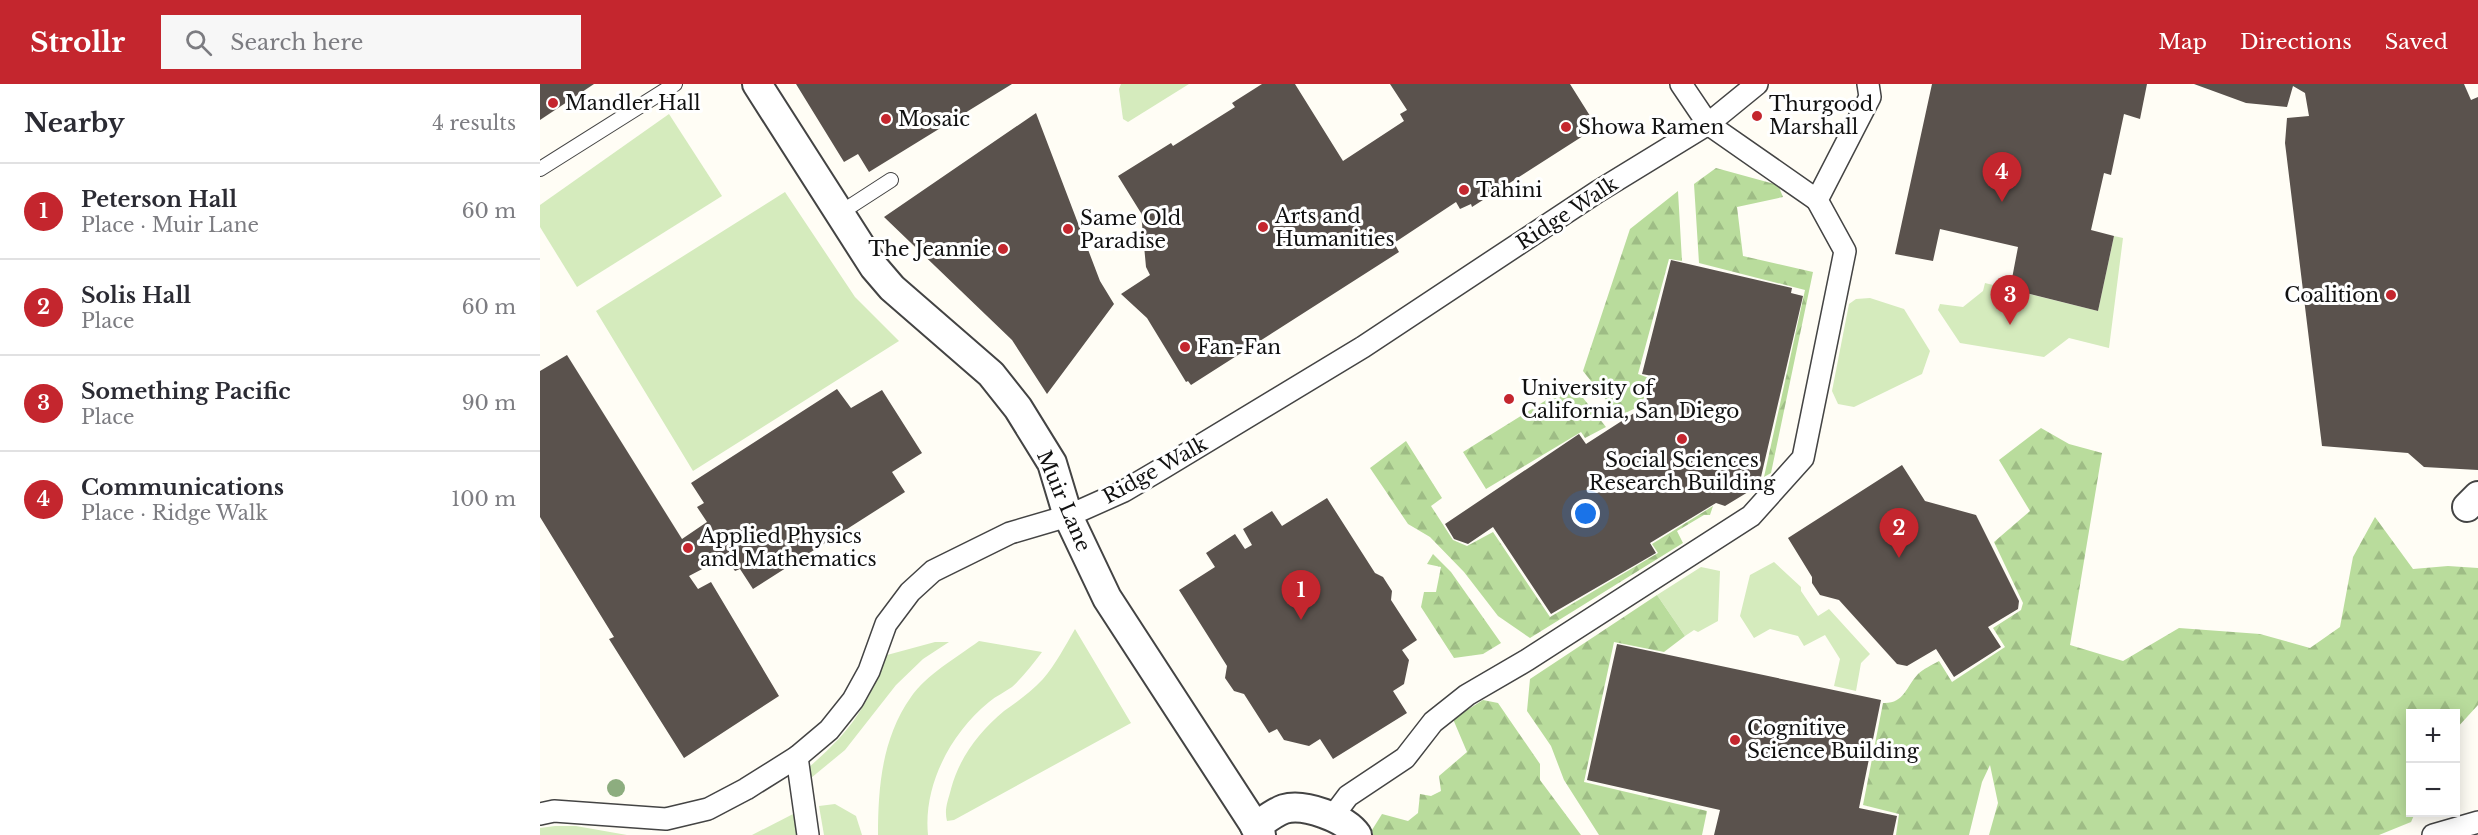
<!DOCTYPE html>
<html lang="en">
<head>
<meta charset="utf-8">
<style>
	:root { --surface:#fff; --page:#f7f7f7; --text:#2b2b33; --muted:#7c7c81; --line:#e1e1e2; --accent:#c4262e }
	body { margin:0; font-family:"Libre Baskerville",serif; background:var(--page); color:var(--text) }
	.controls { position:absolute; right:18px; bottom:18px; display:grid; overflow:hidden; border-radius:0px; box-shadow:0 3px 15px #0003 }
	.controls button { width:54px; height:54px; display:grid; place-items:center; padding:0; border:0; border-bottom:2px solid var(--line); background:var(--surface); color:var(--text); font:30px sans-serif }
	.you { position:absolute; left:1046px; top:430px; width:21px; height:21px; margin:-15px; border:4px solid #fff; border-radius:50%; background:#1a73e8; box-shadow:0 0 0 9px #1a73e833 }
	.badge { display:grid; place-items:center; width:39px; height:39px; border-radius:50%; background:var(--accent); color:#fff; font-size:20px; font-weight:700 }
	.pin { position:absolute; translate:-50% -50px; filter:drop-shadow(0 2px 3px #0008) }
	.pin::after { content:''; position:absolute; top:32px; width:21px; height:18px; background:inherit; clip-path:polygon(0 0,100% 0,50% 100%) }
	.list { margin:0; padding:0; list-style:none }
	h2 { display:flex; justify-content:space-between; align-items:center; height:78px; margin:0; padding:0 24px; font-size:26px }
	h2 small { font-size:20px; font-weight:400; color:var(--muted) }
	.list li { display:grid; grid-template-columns:39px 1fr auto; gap:18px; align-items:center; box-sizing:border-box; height:96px; padding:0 24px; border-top:2px solid var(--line) }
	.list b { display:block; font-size:22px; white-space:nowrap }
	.list p { margin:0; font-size:20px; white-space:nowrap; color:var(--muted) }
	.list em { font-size:20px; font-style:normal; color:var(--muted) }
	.icon { flex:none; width:33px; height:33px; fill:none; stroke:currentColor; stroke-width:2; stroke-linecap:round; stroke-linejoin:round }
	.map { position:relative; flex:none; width:1938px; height:751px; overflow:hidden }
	header { display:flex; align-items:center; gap:36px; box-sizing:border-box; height:84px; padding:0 30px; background:var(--accent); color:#fff }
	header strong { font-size:28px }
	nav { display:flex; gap:33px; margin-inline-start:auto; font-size:21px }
	.search { width:420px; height:54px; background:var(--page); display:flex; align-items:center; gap:15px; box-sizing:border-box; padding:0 21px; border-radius:0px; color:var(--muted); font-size:22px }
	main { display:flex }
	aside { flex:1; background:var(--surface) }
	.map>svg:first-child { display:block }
	.grass { fill:#d5ebbd }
	.forest { fill:url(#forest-firs) }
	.building { fill:#5a524d }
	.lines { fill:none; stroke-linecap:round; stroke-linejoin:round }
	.service-casing { stroke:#444; stroke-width:16 }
	.pedestrian-casing { stroke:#444; stroke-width:24 }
	.minor-casing { stroke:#444; stroke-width:32 }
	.service { stroke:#fff; stroke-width:14 }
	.pedestrian { stroke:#fff; stroke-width:21 }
	.minor { stroke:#fff; stroke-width:28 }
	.tree { fill:#8dad7f }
	.poi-dot { fill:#c4262e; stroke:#fff; stroke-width:2 }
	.labels { text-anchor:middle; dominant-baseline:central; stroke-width:6; stroke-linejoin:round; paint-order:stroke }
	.poi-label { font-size:20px; fill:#111; stroke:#fff; text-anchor:start }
	.street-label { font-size:20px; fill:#111; stroke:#fff }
</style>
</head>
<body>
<header>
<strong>Strollr</strong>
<div class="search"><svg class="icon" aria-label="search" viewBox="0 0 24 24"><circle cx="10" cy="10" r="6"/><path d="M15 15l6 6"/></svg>Search here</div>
<nav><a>Map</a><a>Directions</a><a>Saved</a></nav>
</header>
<main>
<aside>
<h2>Nearby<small>4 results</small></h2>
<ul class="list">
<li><span class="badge">1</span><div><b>Peterson Hall</b><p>Place · Muir Lane</p></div><em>60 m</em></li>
<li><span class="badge">2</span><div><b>Solis Hall</b><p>Place</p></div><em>60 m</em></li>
<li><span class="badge">3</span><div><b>Something Pacific</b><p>Place</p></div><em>90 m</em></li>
<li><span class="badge">4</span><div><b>Communications</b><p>Place · Ridge Walk</p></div><em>100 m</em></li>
</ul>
</aside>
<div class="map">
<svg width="1938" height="751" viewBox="0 0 1938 751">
	<defs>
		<pattern id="forest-firs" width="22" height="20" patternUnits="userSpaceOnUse" patternTransform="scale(1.5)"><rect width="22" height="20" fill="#b9dc9c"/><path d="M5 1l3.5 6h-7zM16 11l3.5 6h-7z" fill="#9ebc85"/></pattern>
	</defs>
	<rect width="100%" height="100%" fill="#fffdf5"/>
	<!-- grass -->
	<g class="grass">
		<polygon points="581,0 649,0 588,38 583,35 579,5"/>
		<polygon points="129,30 182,112 37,203 0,143 0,121"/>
		<polygon points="245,108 315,213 359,257 153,387 56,227"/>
		<polygon points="1574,152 1583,154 1569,264 1529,254 1504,273 1420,259 1398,226 1400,220 1423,223 1443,207 1445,199 1558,227"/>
		<polygon points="1330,214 1364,225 1390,267 1382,290 1314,323 1298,320 1292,307 1309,220 1316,215"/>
		<polygon points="1234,478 1261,503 1261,507 1278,532 1289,525 1330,570 1321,579 1316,607 1294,602 1300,575 1285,551 1264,562 1258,552 1230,545 1214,554 1200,532 1210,491"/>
		<polygon points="1161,483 1180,487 1178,537 1158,548 1154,546 1145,552 1117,511"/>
		<path d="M 535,545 L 591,639 L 414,736 L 407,737 C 404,725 408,717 411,705 C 419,674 439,648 464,627 C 478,617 491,608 503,595 C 516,580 525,562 535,545 Z"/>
		<path d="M 439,557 L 502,568 C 493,580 483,593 472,603 C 465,608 456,612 449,618 C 411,649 383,701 388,751 L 338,751 C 338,703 342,654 371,613 C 387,590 416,574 439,557 Z"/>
		<path d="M 395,558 L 409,558 L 383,575 L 356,601 L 305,666 L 271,694 L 268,684 C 312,646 326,624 347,571 Z"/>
		<polygon points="295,720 316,732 322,751 284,751 279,722"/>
		<polygon points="255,729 261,751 212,751"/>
		<polygon points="15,742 36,742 87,751 125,751 0,751 0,744"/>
	</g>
	<!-- forest -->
	<g class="forest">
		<polygon points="1176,84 1238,101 1243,113 1197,123 1203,172 1273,188 1231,389 1224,393 1265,206 1159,179 1154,100"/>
		<polygon points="1138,107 1142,177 1129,175 1098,290 1109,294 1102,321 1079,332 1043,287 1090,145"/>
		<polygon points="1032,300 1066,343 1045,354 1041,348 946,405 923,368"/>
		<path d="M 1501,344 L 1529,360 L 1562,369 L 1530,561 L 1583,577 L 1639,544 L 1720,550 L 1770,564 L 1800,543 L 1813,473 L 1835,433 L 1873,485 L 1908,482 L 1938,484 L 1938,621 L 1916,645 L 1916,630 L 1870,630 L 1870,728 L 1875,729 L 1871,738 L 1839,751 L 1449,751 L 1458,719 L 1450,681 L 1442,698 L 1429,751 L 1356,751 L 1359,730 L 1323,721 L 1343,619 C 1364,620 1366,603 1378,590 C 1383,585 1392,581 1399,577 L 1412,598 L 1465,563 L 1453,544 L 1481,526 L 1483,519 L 1454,458 L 1490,427 L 1459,376 Z"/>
		<polygon points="866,357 902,414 891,422 913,456 927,462 953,448 1010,533 1118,469 1112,460 1173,422 1170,431 1164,431 1137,447 1143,459 990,554 958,532 924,488 890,453 868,440 830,384"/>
		<polygon points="893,470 911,488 961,559 943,570 914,574 881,523 884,508 896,508 901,483 887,480"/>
		<polygon points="1117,511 1145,552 1124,568 1074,558 1044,698 1167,727 1162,751 1059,751 1024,696 1011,662 987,627 990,595"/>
		<polygon points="943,616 958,619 1000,680 1000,696 1041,751 833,751 832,746 842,730 868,737 878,729 880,710 891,712 901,707 899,692 927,668 913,635"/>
	</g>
	<!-- building -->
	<g class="building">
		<polygon points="0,0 54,0 0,36"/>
		<polygon points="256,0 472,0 329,88 318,70 304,78"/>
		<polygon points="722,0 755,0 803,77 864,37 860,30 867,26 850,0 1030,0 1057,43 932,123 931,120 920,125 916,118 854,159 859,168 651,301 648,297 646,298 607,234 581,210 610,191 606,183 601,129 578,92 631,59 633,62 695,23 692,19"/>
		<polygon points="1392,0 1607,0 1600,35 1584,30 1571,91 1564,89 1551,146 1574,152 1558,227 1470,205 1478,163 1400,145 1393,177 1355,170"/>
		<polygon points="1654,0 1924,0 1931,16 1938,13 1938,386 1884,383 1868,369 1782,362 1745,59 1747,34 1769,32 1765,9 1753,2 1747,23 1706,19"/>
		<polygon points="496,29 560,197 574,220 507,310 472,256 344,133"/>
		<polygon points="1131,176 1252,204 1251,209 1263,212 1221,393 1213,405 1185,422 1176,419 1110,459 1116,469 1011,530 953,443 928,460 914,455 905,440 1039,350 1046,360 1105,322 1112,292 1102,290"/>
		<polygon points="27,271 142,455 167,438 157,423 164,419 151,399 297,305 311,324 342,306 382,369 352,388 365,408 213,505 200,485 195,487 185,473 149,492 158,505 171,498 239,612 144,674 69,555 74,553 0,433 0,287"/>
		<polygon points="1362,381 1385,417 1436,431 1479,517 1478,525 1448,543 1461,563 1414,593 1396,565 1367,582 1357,580 1299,516 1280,511 1272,499 1272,493 1248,454"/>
		<polygon points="787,414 835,489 843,493 852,507 851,516 877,556 862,566 869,576 864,600 853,607 867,629 793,675 780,655 769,662 744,656 737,645 729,649 704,610 694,607 685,594 687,582 639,506 675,483 666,469 695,450 705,465 712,461 703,445 732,427 742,442"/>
		<polygon points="1077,560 1341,616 1319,724 1357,732 1353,751 1174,751 1180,726 1047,696"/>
	</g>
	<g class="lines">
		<defs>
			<g id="service">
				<polyline points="0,85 135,0"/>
				<polyline points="300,129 351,96"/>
			</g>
			<g id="pedestrian">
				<polyline points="1141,0 1168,40 1277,116"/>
				<polyline points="257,673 268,751"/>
				<polyline points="0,730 14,727 126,735 168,725 206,705 257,673 289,646 313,616 329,587 346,540 370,508 393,487 470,449 528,432 584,407 623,384 823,263 1057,108 1168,40 1217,0"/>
				<polyline points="793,732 808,712 865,674 893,638 927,611 987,576 1211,432 1263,374 1305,167 1277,116 1330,13 1328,0"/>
				<polyline points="1893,751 1938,738"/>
			</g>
			<g id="minor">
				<polyline points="217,0 334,183 352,204 451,290 478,324 512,379 528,432 567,514 721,751"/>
				<polyline points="1927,423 1938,412"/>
				<path d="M 715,743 C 724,737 733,729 744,725 C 764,719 805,734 817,751"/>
			</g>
		</defs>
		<!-- service casing -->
		<use href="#service" class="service-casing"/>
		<!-- pedestrian casing -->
		<use href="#pedestrian" class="pedestrian-casing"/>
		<!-- minor casing -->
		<use href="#minor" class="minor-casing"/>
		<!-- service -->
		<use href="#service" class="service"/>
		<!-- pedestrian -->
		<use href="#pedestrian" class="pedestrian"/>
		<!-- minor -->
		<use href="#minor" class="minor"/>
	</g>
	<!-- trees -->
	<circle class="tree" cx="76" cy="704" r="9"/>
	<!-- markers -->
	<g class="poi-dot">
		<circle cx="13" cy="19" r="6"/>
		<circle cx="1217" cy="32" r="6"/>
		<circle cx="346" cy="35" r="6"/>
		<circle cx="1026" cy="43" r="6"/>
		<circle cx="924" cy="106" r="6"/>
		<circle cx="723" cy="143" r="6"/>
		<circle cx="528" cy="145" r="6"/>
		<circle cx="463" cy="165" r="6"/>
		<circle cx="1851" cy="211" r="6"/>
		<circle cx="645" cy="263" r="6"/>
		<circle cx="969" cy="315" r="6"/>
		<circle cx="1142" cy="355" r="6"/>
		<circle cx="148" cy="464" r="6"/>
		<circle cx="1195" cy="656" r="6"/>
	</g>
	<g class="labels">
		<!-- poi labels -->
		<g class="poi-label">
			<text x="25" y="19">Mandler Hall</text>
			<text x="1229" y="20">Thurgood<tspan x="1229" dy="23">Marshall</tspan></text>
			<text x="358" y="35">Mosaic</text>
			<text x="1038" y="43">Showa Ramen</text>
			<text x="936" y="106">Tahini</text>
			<text x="735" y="132">Arts and<tspan x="735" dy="23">Humanities</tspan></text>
			<text x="540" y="134">Same Old<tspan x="540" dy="23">Paradise</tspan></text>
			<text x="451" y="165" text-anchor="end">The Jeannie</text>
			<text x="1839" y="211" text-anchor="end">Coalition</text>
			<text x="657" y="263">Fan-Fan</text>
			<text x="981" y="304">University of<tspan x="981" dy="23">California, San Diego</tspan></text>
			<text x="1142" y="376" text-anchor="middle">Social Sciences<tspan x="1142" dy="23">Research Building</tspan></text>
			<text x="160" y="452">Applied Physics<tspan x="160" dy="23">and Mathematics</tspan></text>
			<text x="1207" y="644">Cognitive<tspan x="1207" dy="23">Science Building</tspan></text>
		</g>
		<!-- street labels -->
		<g class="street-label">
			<text transform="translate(1027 129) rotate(-33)">Ridge Walk</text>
			<text transform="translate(615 386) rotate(-29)">Ridge Walk</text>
			<text transform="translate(524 417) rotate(67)">Muir Lane</text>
		</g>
	</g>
</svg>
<div class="controls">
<button>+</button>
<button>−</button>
</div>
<div class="you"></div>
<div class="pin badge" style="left:761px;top:536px">1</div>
<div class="pin badge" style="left:1359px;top:474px">2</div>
<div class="pin badge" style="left:1470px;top:241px">3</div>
<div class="pin badge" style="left:1462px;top:118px">4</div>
</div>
</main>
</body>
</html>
